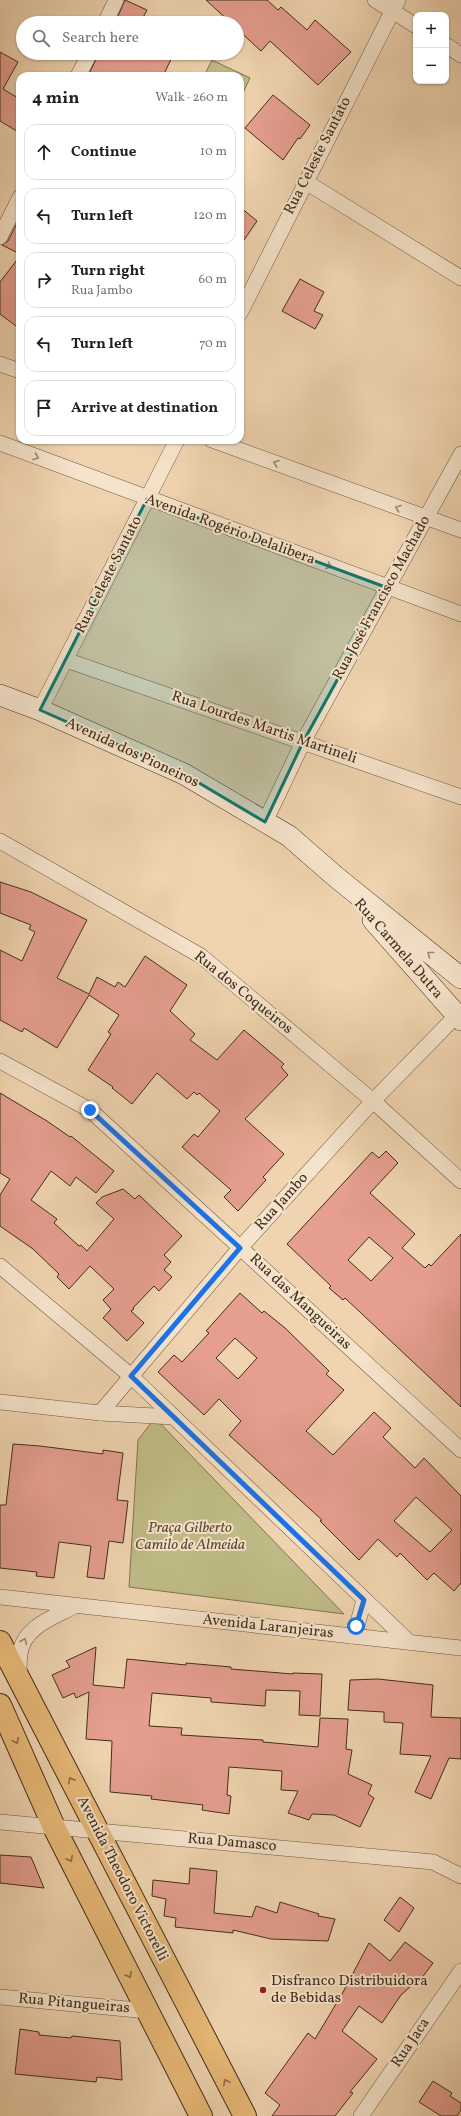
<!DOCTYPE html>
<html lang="en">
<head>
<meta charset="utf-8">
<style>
	:root { --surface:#fff; --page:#f2f2f2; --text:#222; --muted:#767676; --line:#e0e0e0 }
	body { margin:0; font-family:Vollkorn,serif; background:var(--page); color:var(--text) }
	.controls { position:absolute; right:12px; top:12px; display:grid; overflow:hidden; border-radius:8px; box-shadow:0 1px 3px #0004 }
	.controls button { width:36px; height:36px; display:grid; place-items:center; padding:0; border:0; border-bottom:1px solid var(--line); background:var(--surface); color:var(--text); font:20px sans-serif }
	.stop { position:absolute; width:12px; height:12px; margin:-9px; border:3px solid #1a73e8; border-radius:50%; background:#fff }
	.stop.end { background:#1a73e8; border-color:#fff; box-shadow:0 1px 4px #0008 }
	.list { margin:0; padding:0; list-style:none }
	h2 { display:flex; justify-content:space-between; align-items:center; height:52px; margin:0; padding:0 16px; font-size:17px }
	h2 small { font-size:13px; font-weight:400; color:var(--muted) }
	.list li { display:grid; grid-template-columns:26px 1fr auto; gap:12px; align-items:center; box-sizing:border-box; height:56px; margin:0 8px 8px; padding:0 8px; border:1px solid var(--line); border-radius:12px }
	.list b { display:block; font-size:15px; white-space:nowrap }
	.list p { margin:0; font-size:13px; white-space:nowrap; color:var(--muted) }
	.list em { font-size:13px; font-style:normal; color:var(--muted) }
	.icon { flex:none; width:22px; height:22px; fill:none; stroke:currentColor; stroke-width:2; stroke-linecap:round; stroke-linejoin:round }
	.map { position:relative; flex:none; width:461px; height:2116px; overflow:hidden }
	.search { position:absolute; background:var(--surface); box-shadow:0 1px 3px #0004; left:16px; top:16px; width:228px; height:44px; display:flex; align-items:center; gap:10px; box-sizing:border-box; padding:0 14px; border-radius:22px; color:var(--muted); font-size:15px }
	.panel { position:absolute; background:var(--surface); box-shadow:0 1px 3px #0004; left:16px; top:72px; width:228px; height:372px; border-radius:12px }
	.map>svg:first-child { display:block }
	.green { fill:#bfbb86; stroke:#807451 }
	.building { fill:#e59e8f; stroke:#422e1c; fill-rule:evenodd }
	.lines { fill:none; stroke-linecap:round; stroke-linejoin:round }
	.minor-casing { stroke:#6d5841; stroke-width:16 }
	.secondary-casing { stroke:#422e1c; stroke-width:22 }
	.primary-casing { stroke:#422e1c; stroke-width:24 }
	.minor { stroke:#f5e3cb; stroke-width:15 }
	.secondary { stroke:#f5e3cb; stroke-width:21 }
	.primary { stroke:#e8ba78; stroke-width:22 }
	.oneway { stroke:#9c8874 }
	.oneway2 { stroke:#8d6d45 }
	.route { stroke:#1a73e8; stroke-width:5 }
	.marked { fill:#0f766e; fill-opacity:0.2; stroke:#0f766e; stroke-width:3; stroke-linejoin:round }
	.poi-dot { fill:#8f2418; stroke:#f5e3cb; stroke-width:1.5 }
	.labels { text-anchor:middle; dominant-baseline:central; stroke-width:4; stroke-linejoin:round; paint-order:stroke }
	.street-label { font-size:15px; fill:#422e1c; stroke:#f5e3cb }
	.park-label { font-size:15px; font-style:italic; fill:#5b4a31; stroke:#f5e3cb }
	.poi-label { font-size:15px; fill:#422e1c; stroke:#f5e3cb; text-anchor:start }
</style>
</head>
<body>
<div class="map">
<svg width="461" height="2116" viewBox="0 0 461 2116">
	<rect width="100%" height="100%" fill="#efd4af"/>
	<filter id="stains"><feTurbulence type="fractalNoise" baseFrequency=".005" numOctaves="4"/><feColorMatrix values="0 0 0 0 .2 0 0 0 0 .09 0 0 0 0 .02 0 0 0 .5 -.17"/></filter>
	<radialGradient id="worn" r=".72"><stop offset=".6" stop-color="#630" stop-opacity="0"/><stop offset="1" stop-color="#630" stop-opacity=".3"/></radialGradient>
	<!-- green -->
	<g class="green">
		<polygon points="212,60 250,78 240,99 240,76 204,76"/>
		<polygon points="155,1418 344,1614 129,1587 138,1440"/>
	</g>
	<!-- building -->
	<g class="building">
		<polygon points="125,0 147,10 140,23 115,23"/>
		<polygon points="206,0 267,0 278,10 281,7 307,30 315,20 351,52 318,85 270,41 261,51 237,29 237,23 231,23"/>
		<polygon points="0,52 18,62 3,89 20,99 20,133 0,121"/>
		<polygon points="99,53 174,53 163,76 88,76"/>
		<polygon points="273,95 310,125 300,139 298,138 283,160 245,128"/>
		<polygon points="240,207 257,221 240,246"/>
		<polygon points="20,217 20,254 2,245 8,241"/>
		<polygon points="20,256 20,329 0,314 0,282"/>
		<polygon points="300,279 324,292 314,311 323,315 315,329 282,311"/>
		<polygon points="0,882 31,892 87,920 57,978 89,994 97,977 115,987 118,982 125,987 145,956 187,985 170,1011 195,1034 190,1040 217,1060 244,1030 284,1064 281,1067 288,1075 245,1119 284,1154 263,1177 266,1180 238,1211 224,1197 231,1190 182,1147 194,1134 198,1137 220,1111 199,1093 197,1095 194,1092 187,1099 157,1073 132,1104 112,1088 113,1087 88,1070 111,1034 108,1032 119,1015 89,995 57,1048 24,1028 22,1032 0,1020 0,950 22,961 35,932 29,929 31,925 0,913"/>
		<polygon points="0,1093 47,1121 70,1137 71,1136 114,1171 96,1193 76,1177 70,1186 51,1171 31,1200 57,1219 54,1223 79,1246 81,1245 87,1251 114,1219 96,1203 102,1197 123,1189 135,1199 139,1195 182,1236 164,1255 171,1262 164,1270 172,1277 159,1291 154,1286 133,1308 134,1309 131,1311 144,1323 127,1341 103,1318 111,1309 103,1300 114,1289 90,1266 69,1289 57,1277 59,1274 33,1249 0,1226 0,1195 10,1179 0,1173"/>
		<path d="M 386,1151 L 398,1163 L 370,1193 L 415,1234 L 402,1248 L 425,1268 L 429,1264 L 431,1266 L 461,1234 L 461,1407 L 345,1298 L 343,1300 L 329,1288 L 331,1286 L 287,1244 L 372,1152 L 379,1158 ZM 369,1237 L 393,1258 L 371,1281 L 348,1260 Z"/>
		<path d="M 240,1293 L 262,1313 L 264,1311 L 285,1328 L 329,1371 L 326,1374 L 344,1390 L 306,1431 L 333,1455 L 374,1412 L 391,1428 L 383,1437 L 415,1468 L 424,1458 L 461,1496 L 461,1583 L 454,1591 L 434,1573 L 427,1580 L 400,1553 L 397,1557 L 378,1539 L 359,1560 L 320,1521 L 322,1520 L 229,1435 L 241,1421 L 219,1399 L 204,1415 L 158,1372 L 174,1355 L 182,1362 L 209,1333 L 206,1331 ZM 235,1338 L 257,1358 L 238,1379 L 216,1358 ZM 416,1497 L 452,1530 L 430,1552 L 394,1521 Z"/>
		<polygon points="13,1444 40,1446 103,1454 103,1450 123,1453 117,1500 128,1501 123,1543 109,1541 104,1579 87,1577 91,1546 59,1542 54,1578 36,1576 37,1572 0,1568 0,1505 6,1505"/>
		<polygon points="96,1647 93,1685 124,1688 127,1659 186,1665 186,1663 231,1667 231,1669 293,1674 293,1673 322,1674 320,1716 299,1715 300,1691 266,1690 265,1706 211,1702 211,1698 152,1693 149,1726 182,1728 181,1735 263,1740 263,1742 318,1747 320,1718 348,1719 346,1749 352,1750 348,1774 372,1785 368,1794 374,1798 360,1827 334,1815 312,1814 309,1820 288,1813 298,1791 281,1790 282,1771 229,1767 227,1795 231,1796 229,1814 202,1810 203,1805 151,1799 152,1796 110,1792 112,1741 86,1739 89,1692 76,1698 74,1693 63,1698 52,1675 70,1667 66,1661"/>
		<polygon points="378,1679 433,1685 431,1717 461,1718 461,1759 449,1758 431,1799 415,1792 431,1756 400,1754 403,1723 384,1722 384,1712 348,1710 350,1680"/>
		<polygon points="0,1855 31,1857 44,1888 0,1883"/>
		<polygon points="190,1868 217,1871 214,1913 252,1917 256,1906 277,1913 280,1902 319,1914 318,1916 335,1919 328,1941 271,1939 233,1930 233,1933 175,1927 176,1918 164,1916 166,1899 152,1896 153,1880 189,1884"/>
		<polygon points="400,1897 414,1908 399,1932 384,1920"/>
		<polygon points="405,1942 433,1963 421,1979 420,1978 401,1995 382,2023 359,2006 342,2031 377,2059 350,2092 353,2093 335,2116 272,2116 280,2105 265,2093 308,2033 315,2039 342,1994 369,1943 390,1961"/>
		<polygon points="20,2029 39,2032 39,2035 71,2038 72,2036 120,2041 122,2080 97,2077 96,2082 15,2074"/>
		<polygon points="433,2081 452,2093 450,2096 461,2103 461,2110 457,2116 441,2116 419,2102"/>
	</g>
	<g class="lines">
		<defs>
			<g id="minor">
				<polyline points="375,0 416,26"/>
				<polyline points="105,23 116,0"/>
				<polyline points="446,45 461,55"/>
				<polyline points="78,76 90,53"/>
				<polyline points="306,182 461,278"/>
				<polyline points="0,237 20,197"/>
				<polyline points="240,313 398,0"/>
				<polyline points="0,364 20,371"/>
				<polyline points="212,440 461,530"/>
				<polyline points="0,443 461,614"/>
				<polyline points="66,660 461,797"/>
				<polyline points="40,710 177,440"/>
				<polyline points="265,822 303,742 461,454"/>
				<polyline points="0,841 201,956 373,1101 461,1181"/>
				<polyline points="0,1061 90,1110 461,1450"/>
				<polyline points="0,1266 131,1376 409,1642"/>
				<polyline points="0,1402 100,1413 174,1417"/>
				<polyline points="100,1413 240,1248 373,1101 456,1016"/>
				<polyline points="0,1597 461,1648"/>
				<polyline points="350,1636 357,1626 364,1600"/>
				<path d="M 19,1676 C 19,1669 19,1661 20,1654 C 23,1627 54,1617 75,1606"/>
				<polyline points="0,1822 433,1862 461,1876"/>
				<polyline points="0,1997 148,2011"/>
				<polyline points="361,2116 461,1971"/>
			</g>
			<g id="secondary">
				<polyline points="0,695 40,710 184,774 289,836 336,877 461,978"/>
				<polyline points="373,920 461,1020"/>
			</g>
			<g id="primary">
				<polyline points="0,1642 245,2116"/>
				<polyline points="0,1705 54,1827 201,2116"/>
			</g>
		</defs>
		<!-- minor casing -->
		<use href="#minor" class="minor-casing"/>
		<!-- secondary casing -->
		<use href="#secondary" class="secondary-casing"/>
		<!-- primary casing -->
		<use href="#primary" class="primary-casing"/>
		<!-- minor -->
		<use href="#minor" class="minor"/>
		<!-- secondary -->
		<use href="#secondary" class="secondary"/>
		<!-- primary -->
		<use href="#primary" class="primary"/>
	</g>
	<!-- one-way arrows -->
	<defs><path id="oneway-chevron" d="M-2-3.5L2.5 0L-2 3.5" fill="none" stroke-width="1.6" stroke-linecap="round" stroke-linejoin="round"/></defs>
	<g class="oneway">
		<use href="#oneway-chevron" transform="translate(36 457) rotate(21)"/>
		<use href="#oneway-chevron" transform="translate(276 463) rotate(-160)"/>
		<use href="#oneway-chevron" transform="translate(398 508) rotate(-160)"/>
		<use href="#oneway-chevron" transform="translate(329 566) rotate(20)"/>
		<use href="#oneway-chevron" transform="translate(430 954) rotate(-142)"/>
		<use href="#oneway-chevron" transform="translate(24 1641) rotate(-68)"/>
	</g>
	<g class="oneway2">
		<use href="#oneway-chevron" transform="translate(16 1741) rotate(66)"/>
		<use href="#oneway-chevron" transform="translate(71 1780) rotate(-117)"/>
		<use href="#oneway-chevron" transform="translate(70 1859) rotate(63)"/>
		<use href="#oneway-chevron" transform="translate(129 1975) rotate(63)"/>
		<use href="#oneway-chevron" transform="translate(226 2082) rotate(-117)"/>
	</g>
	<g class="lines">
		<!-- route -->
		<polyline class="route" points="90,1110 240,1248 131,1376 364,1600 356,1626"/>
	</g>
	<!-- marked area -->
	<path class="marked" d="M 147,499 L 388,588 L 303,742 L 265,822 L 184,774 L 40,710 Z"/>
	<!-- markers -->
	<circle class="poi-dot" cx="263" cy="1990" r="4"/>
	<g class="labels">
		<!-- street labels -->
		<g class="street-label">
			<text transform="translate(318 156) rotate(-63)">Rua Celeste Santato</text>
			<text transform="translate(230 530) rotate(20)">Avenida Rogério Delalibera</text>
			<text transform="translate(109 575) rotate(-63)">Rua Celeste Santato</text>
			<text transform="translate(382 598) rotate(-61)">Rua José Francisco Machado</text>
			<text transform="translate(264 728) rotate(19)">Rua Lourdes Martis Martineli</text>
			<text transform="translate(132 753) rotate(25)">Avenida dos Pioneiros</text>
			<text transform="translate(398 949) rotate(49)">Rua Carmela Dutra</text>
			<text transform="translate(243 993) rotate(39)">Rua dos Coqueiros</text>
			<text transform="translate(282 1202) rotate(-48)">Rua Jambo</text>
			<text transform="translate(300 1302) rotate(43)">Rua das Mangueiras</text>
			<text transform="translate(268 1627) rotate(6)">Avenida Laranjeiras</text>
			<text transform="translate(232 1843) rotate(5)">Rua Damasco</text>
			<text transform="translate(122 1879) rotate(63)">Avenida Theodoro Victorelli</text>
			<text transform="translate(74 2004) rotate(5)">Rua Pitangueiras</text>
			<text transform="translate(411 2043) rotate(-56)">Rua Jaca</text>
		</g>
		<!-- park labels -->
		<g class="park-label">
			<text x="190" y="1528">Praça Gilberto<tspan x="190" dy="17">Camilo de Almeida</tspan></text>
		</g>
		<!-- poi labels -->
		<g class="poi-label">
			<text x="271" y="1981">Disfranco Distribuidora<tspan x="271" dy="17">de Bebidas</tspan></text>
		</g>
	</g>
	<rect width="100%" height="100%" filter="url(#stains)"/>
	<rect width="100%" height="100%" fill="url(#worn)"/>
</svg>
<div class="controls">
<button>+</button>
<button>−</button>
</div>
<div class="stop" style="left:356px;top:1626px"></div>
<div class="stop end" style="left:90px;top:1110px"></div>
<div class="search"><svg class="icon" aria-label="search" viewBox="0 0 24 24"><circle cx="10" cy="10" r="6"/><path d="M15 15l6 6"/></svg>Search here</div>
<section class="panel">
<h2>4 min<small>Walk · 260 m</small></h2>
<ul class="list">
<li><svg class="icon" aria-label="ahead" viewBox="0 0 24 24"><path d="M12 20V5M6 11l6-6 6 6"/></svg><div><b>Continue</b></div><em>10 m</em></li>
<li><svg class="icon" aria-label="left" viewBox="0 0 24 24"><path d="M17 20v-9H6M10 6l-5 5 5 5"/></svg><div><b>Turn left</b></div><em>120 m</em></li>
<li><svg class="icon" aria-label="right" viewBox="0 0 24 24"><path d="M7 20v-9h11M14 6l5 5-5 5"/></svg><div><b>Turn right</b><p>Rua Jambo</p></div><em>60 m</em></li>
<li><svg class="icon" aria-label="left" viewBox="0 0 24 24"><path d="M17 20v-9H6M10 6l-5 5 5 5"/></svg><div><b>Turn left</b></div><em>70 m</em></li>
<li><svg class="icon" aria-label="arrive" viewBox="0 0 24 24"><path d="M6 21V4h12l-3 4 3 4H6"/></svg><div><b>Arrive at destination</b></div></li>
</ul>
</section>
</div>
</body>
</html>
